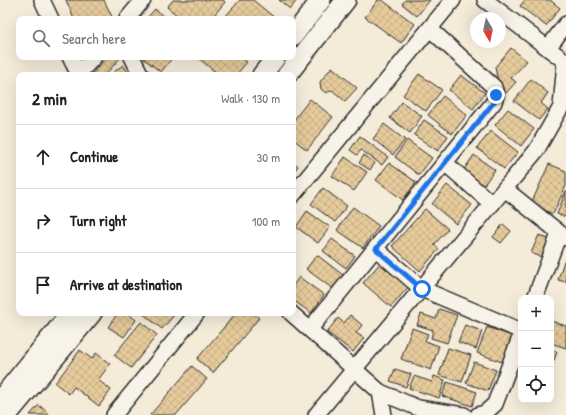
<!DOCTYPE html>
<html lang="en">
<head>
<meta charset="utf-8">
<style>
	:root { --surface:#fff; --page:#f2f2f2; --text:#202124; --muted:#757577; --line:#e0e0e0 }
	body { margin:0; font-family:"Patrick Hand",sans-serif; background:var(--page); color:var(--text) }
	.controls { position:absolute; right:12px; bottom:12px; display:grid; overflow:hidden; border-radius:8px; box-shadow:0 4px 16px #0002 }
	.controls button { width:36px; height:36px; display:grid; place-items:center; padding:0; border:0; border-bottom:1px solid var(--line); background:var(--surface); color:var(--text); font:20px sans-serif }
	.compass { position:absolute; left:470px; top:12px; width:36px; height:36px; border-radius:50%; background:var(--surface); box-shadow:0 4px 16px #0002; rotate:171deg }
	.stop { position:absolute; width:12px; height:12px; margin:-9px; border:3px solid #1a73e8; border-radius:50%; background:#fff }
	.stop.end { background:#1a73e8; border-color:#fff; box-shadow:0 1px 4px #0008 }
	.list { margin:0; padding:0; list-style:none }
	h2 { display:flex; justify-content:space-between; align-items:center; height:52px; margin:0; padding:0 16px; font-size:17px }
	h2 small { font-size:13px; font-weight:400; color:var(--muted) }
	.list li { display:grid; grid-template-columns:26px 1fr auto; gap:12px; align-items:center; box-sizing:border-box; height:64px; padding:0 16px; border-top:1px solid var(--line) }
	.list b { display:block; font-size:15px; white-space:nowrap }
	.list em { font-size:13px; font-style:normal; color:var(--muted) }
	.icon { flex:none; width:22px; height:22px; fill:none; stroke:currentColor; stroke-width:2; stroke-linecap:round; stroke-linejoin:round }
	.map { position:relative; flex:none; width:566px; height:415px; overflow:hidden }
	.search { position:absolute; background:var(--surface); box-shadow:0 4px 16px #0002; left:16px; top:16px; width:280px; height:44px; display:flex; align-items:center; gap:10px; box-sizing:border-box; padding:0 14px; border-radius:8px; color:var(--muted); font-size:15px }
	.panel { position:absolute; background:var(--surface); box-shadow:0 4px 16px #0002; left:16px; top:72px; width:280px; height:244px; border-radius:8px }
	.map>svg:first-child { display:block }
	.building { fill:url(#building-cross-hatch); stroke:#2b2b2b }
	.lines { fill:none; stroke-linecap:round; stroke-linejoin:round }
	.minor-casing { stroke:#2b2b2b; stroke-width:18 }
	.tertiary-casing { stroke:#2b2b2b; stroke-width:22 }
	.minor { stroke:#f7f3e8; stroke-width:15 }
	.tertiary { stroke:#f7f3e8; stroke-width:19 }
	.route { stroke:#1a73e8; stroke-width:5 }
</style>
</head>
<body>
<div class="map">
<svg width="566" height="415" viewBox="0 0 566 415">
	<defs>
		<pattern id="building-cross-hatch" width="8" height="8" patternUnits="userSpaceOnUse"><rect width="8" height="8" fill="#e6cb9b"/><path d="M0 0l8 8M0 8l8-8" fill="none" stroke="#c5ae86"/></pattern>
	</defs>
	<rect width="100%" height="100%" fill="#f4ebd9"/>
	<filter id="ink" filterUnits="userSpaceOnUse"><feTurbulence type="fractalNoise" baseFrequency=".025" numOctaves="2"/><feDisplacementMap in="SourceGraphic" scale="8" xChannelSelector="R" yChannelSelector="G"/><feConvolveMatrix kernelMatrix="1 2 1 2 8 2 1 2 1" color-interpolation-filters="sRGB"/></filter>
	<g filter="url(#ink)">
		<!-- building -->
		<g class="building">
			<polygon points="66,0 104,0 113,19 74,19"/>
			<polygon points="173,0 223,0 225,2 211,19 182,19 167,7"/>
			<polygon points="240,0 253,0 276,19 227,19 225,17"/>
			<polygon points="279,0 297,0 290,9"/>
			<polygon points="378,0 382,0 415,24 401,43 365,17"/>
			<polygon points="405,0 430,0 417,16 402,4"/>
			<polygon points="525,0 550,0 560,8 546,26 520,6"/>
			<polygon points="155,9 164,17 163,19 147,18"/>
			<polygon points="511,48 527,61 511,78 516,82 506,93 499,87 495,67"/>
			<polygon points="107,57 121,57 105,75 91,75"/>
			<polygon points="145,57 173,57 161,72 144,59"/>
			<polygon points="197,57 240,57 247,62 236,75 219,75"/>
			<polygon points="123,65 128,72 124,75 110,75"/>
			<polygon points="332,67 357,88 345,101 332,90 326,93 321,89 320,82"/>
			<polygon points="419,74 442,90 426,111 403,95"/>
			<polygon points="461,75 485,93 473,109 449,90"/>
			<polygon points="531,79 548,93 541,103 548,109 539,120 514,101"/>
			<polygon points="443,96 467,115 452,134 428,115"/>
			<polygon points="310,99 333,117 307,150 293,139 293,121"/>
			<polygon points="402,102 422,116 410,133 390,118"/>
			<polygon points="508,109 534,129 521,146 495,125"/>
			<polygon points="424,120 448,136 438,151 414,135"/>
			<polygon points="384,124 405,140 393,155 373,139"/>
			<polygon points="491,131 518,152 504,169 477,148"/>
			<polygon points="360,136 388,157 382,165 361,150 357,155 350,150"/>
			<polygon points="407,140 432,158 419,175 395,157"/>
			<polygon points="364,155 375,163 370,170 359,163"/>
			<polygon points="474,155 495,170 483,186 463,171"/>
			<polygon points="345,157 367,172 354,191 332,176"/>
			<polygon points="293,162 298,166 293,173"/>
			<polygon points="389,163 416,182 403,200 376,180"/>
			<polygon points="549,164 566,171 566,186 553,214 531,204"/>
			<polygon points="447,185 472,205 456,224 432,204"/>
			<polygon points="323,188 347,206 335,222 311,204"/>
			<polygon points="566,191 566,217 557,214"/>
			<polygon points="353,207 379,226 363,248 337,230"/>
			<polygon points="425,209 448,229 434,245 439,249 420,271 392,246"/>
			<polygon points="307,211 330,227 318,243 296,227"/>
			<polygon points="503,224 511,231 501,243 493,237"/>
			<polygon points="539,235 551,240 544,258 531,253"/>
			<polygon points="332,239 355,256 346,268 323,251"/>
			<polygon points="317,255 343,275 333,289 306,269"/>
			<polygon points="564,261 566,261 566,282 558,280"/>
			<polygon points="381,262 409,286 391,307 363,283"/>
			<polygon points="299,277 324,295 311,313 293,300 293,286"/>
			<polygon points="439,309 457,315 447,343 431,338 433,330 417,325 421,314 436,319"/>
			<polygon points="118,313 127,313 136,320 124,337 108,327"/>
			<polygon points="142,313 176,313 162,329"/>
			<polygon points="236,313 253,313 259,318 213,373 197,359"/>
			<polygon points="350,315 362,325 356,333 364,338 353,352 327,332 338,318 344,323"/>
			<polygon points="551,321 566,326 566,348 551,343"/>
			<polygon points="141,322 157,335 131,368 114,355"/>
			<polygon points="465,325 482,331 476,349 458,342"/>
			<polygon points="487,327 512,336 502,362 477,353"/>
			<polygon points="412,328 428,334 425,341 439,346 431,370 401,359"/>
			<polygon points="448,348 471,355 462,382 439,375"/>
			<polygon points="80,350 92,359 96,353 110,364 98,380 111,390 99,406 74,387 69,394 55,383"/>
			<polygon points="551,350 557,352 551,368"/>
			<polygon points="474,362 496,370 488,391 466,383"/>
			<polygon points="192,366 207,379 176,415 150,415"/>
			<polygon points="395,369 411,374 406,387 390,381"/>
			<polygon points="414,376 432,382 434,376 445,380 439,398 409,388"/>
			<polygon points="447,382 477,392 472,406 442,396"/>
			<polygon points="39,405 50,415 30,415"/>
		</g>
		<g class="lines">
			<defs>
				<g id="minor">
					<polyline points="42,0 51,19"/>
					<polyline points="485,0 566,62"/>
					<polyline points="127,19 143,0"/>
					<polyline points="548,48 566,24"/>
					<polyline points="70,57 79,75"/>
					<polyline points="132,57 141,75"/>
					<polyline points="78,74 94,57"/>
					<polyline points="445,163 492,204"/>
					<polyline points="505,189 566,238"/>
					<polyline points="293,195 453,0"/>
					<polyline points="376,249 422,289 521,331"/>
					<polyline points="535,298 559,234"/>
					<polyline points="291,313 380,392 418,408 464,415"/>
					<polyline points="310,329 494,102 496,95 494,87 430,29"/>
					<polyline points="380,392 384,415"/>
					<polyline points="114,415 197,313"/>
					<polyline points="316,415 536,151 561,107 565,62"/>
					<polyline points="478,415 485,413 495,404 521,335"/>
				</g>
				<g id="tertiary">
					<polyline points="293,36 321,0"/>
					<polyline points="262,75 276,57"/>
					<polyline points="287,75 346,0"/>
					<polyline points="0,400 71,313"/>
					<polyline points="7,415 92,313"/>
				</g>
			</defs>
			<!-- minor casing -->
			<use href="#minor" class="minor-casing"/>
			<!-- tertiary casing -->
			<use href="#tertiary" class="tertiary-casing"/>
			<!-- minor -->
			<use href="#minor" class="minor"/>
			<!-- tertiary -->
			<use href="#tertiary" class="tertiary"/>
		</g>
	</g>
	<g class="lines" filter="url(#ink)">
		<!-- route -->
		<polyline class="route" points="422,289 376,249 494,102 496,95"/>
	</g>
</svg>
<div class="controls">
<button>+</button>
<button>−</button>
<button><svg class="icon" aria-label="locate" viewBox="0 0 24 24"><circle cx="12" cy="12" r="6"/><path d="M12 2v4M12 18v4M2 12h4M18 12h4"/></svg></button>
</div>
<svg class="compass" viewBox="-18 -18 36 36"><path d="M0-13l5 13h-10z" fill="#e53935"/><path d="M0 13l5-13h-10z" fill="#757577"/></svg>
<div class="stop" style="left:422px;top:289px"></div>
<div class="stop end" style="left:496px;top:95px"></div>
<div class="search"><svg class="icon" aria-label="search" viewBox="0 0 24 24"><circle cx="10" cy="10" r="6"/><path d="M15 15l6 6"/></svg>Search here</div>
<section class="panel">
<h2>2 min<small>Walk · 130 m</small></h2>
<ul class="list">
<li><svg class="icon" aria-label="ahead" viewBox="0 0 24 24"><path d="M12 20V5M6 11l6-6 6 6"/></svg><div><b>Continue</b></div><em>30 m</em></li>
<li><svg class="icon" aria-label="right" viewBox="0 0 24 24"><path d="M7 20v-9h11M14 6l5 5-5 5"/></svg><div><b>Turn right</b></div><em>100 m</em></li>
<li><svg class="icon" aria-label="arrive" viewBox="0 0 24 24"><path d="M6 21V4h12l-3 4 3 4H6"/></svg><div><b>Arrive at destination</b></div></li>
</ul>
</section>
</div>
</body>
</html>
